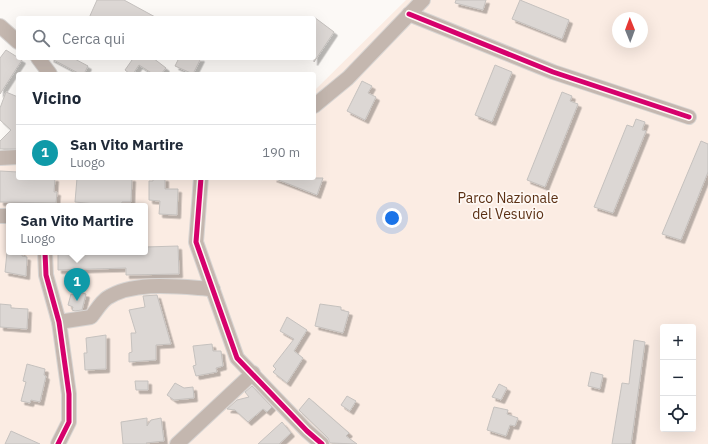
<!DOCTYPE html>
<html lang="it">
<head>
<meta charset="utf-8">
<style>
	:root { --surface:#fff; --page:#f6f6f7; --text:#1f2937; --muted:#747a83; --line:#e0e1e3; --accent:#ea580c }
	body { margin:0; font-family:"IBM Plex Sans",sans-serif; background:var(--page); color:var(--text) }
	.controls { position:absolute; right:12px; bottom:12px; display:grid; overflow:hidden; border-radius:4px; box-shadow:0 4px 16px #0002 }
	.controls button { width:36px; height:36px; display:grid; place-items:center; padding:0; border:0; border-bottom:1px solid var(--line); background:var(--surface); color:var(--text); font:20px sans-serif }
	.compass { position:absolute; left:612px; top:12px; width:36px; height:36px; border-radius:50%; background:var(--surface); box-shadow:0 4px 16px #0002; rotate:359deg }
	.you { position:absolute; left:392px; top:218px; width:14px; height:14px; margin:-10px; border:3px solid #fff; border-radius:50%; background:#1a73e8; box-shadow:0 0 0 6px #1a73e833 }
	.badge { display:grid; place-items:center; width:26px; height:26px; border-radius:50%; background:var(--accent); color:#fff; font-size:13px; font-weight:700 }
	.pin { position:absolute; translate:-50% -33px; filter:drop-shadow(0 1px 2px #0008) }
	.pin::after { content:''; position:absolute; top:21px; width:14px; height:12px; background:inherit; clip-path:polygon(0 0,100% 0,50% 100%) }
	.popup { position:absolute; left:6px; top:203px; width:142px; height:52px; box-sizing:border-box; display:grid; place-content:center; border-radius:4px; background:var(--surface); filter:drop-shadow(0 1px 3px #0005); font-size:13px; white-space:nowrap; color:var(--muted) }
	.popup b { font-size:15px; color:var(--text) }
	.popup::after { content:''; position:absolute; left:50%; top:100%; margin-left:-8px; border:8px solid transparent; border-top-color:var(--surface) }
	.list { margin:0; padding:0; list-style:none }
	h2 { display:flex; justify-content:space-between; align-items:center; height:52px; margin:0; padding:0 16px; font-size:17px }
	h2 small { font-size:13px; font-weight:400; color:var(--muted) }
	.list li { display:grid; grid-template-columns:26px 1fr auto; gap:12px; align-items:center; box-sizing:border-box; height:56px; padding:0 16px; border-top:1px solid var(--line) }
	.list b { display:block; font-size:15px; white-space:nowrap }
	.list p { margin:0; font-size:13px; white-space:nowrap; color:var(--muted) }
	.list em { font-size:13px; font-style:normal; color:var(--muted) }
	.icon { flex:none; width:22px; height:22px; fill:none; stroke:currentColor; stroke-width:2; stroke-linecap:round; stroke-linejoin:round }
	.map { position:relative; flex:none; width:708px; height:444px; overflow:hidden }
	.search { position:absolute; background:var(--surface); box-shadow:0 4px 16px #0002; left:16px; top:16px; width:300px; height:44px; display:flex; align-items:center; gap:10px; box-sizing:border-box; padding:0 14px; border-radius:4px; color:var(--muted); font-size:15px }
	.panel { position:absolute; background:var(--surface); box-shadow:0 4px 16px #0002; left:16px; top:72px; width:300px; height:108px; border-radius:4px }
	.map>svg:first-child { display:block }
	.green { fill:#fbece3; fill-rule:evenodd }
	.building { fill:#dcd7d4; stroke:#c5c1be; filter:url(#shadow) }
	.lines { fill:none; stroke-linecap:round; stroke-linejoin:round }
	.minor-casing { stroke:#d8d5d3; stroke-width:16 }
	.minor { stroke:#c4b7af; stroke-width:14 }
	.cycleway-casing { stroke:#fef8f4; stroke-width:8 }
	.cycleway { stroke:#d6006c; stroke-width:5 }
	.labels { text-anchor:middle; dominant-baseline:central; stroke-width:3.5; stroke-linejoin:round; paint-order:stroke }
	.park-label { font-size:14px; fill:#5b3014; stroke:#fef8f4 }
</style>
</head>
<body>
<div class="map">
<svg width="708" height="444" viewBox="0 0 708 444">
	<defs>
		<filter id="shadow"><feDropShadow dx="3.5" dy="3.5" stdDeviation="0" flood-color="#0004"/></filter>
	</defs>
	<rect width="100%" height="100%" fill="#fcf9f6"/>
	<!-- green -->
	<path class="green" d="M 406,0 L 708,0 L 708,444 L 0,444 L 0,152 L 18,152 L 18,178 L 314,178 L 314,91 ZM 618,18 L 642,18 L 642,42 L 618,42 ZM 9,206 L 145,206 L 145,252 L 9,252 ZM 663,327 L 693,327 L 693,429 L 663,429 Z"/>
	<!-- building -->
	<g class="building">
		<polygon points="97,0 124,0 157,18 89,18"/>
		<polygon points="456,0 486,0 483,10 455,3"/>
		<polygon points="520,0 569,20 562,39 512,19"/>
		<polygon points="314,17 334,32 314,62"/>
		<polygon points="6,50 22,60 0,94 0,58"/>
		<polygon points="50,58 73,58 88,66 84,74 80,74"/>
		<polygon points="129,58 153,58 166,68 161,74 153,74 139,65 133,74 130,74 125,70 132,60"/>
		<polygon points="179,58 201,58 193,74 175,66"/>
		<polygon points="495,65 512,72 492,122 475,115"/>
		<polygon points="362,81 372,86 368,93 376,97 365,120 347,111"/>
		<polygon points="6,92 18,97 18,149 0,149 0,141 11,130 0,120 0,108"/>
		<polygon points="562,92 572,96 570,101 578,104 545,187 527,180"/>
		<polygon points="636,119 645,122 642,130 646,131 613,213 594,207 627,125 633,127"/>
		<polygon points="701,141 708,144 708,172 681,240 662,234"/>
		<polygon points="0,171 18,172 18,178 55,178 54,192 57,192 56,203 0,202"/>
		<polygon points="77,178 132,178 131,202 122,202 121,206 116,206 75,202"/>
		<polygon points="153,178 165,178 165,189 178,189 177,215 159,214 160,201 149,200 149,181 153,181"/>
		<polygon points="273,178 323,178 317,195"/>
		<polygon points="178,246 179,274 126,275 126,268 58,270 58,252 145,252 145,247"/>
		<polygon points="7,252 22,252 22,256 27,257 26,276 5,272"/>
		<polygon points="78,292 86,294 82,310 75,311 72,310 73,307 68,305 71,294 77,296"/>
		<polygon points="157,295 171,344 156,345 156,360 129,362 129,353 132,352 131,333 136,333 129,310 145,307 143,296"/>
		<polygon points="0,304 11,305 11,308 28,309 27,329 0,327"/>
		<polygon points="320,304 341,307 341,310 349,312 343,333 315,326"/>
		<polygon points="287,317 307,330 294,351 303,358 287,383 273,372 276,369 273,366 294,339 280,331"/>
		<polygon points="106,335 106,369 85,370 84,353 87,353 86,338"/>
		<polygon points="634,340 645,342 631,444 612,444 622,383 629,384"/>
		<polygon points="212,344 213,351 221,351 223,366 216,368 217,372 196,376 193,366 196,365 193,346"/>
		<polygon points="27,364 45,369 44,375 46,376 40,402 31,400 30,403 21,401 26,382 23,381"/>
		<polygon points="591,372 603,375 600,389 588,386"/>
		<polygon points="135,381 148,381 148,390 136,390"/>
		<polygon points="175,383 184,388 193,387 194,398 174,400 167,395"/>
		<polygon points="499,384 507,388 501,400 492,397"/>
		<polygon points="252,386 272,407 267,412 263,409 248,422 235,410 227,409 237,400 249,397 245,392"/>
		<polygon points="347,396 356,401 350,411 341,405"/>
		<polygon points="309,398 349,433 346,436 357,444 330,443 328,438 299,410"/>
		<polygon points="494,407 508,410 507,414 518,418 515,426 510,425 506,436 487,430"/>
		<polygon points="147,418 147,426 151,420 161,418 164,441 146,443 147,444 123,444 121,422"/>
		<polygon points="282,422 291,433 279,444 258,444"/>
		<polygon points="11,431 40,444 5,444"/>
	</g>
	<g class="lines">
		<defs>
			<g id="minor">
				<polyline points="409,14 553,72 689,117"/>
				<polyline points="0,26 18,42"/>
				<polyline points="38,58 50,74"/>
				<polyline points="314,106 348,78 423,0"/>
				<polyline points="0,158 18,157"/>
				<polyline points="201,178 196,242 237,358 307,431 322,444"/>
				<polyline points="0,216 9,216"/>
				<polyline points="45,252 46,275 59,322 69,394 69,422 58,444"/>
				<path d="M 59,322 L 91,317 C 96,311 101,302 107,298 C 135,280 181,287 213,289"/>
				<polyline points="177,444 253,373"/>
			</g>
		</defs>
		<!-- minor casing -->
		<use href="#minor" class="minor-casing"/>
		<!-- minor -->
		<use href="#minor" class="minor"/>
		<defs>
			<g id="cycleway">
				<polyline points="409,14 553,72 689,117"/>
				<polyline points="201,178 196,242 237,358 307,431 322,444"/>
				<polyline points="45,252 46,275 59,322 69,394 69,422 58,444"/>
			</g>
		</defs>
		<!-- cycleway casing -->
		<use href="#cycleway" class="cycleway-casing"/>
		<!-- cycleway -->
		<use href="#cycleway" class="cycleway"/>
	</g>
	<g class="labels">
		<!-- park labels -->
		<g class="park-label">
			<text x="508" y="198">Parco Nazionale<tspan x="508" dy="16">del Vesuvio</tspan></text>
		</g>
	</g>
</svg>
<div class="controls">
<button>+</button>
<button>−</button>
<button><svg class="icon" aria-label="locate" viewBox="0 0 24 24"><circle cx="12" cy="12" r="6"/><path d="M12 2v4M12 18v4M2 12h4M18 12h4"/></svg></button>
</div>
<svg class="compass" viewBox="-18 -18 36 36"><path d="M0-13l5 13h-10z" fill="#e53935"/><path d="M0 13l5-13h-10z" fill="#747a83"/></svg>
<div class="you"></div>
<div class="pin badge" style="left:77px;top:301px;background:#0f9aa8">1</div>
<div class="popup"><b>San Vito Martire</b>Luogo</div>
<div class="search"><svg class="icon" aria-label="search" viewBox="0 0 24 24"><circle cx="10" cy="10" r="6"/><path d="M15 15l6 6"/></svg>Cerca qui</div>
<section class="panel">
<h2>Vicino<small></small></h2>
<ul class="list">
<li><span class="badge" style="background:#0f9aa8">1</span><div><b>San Vito Martire</b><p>Luogo</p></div><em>190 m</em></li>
</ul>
</section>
</div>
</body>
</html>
